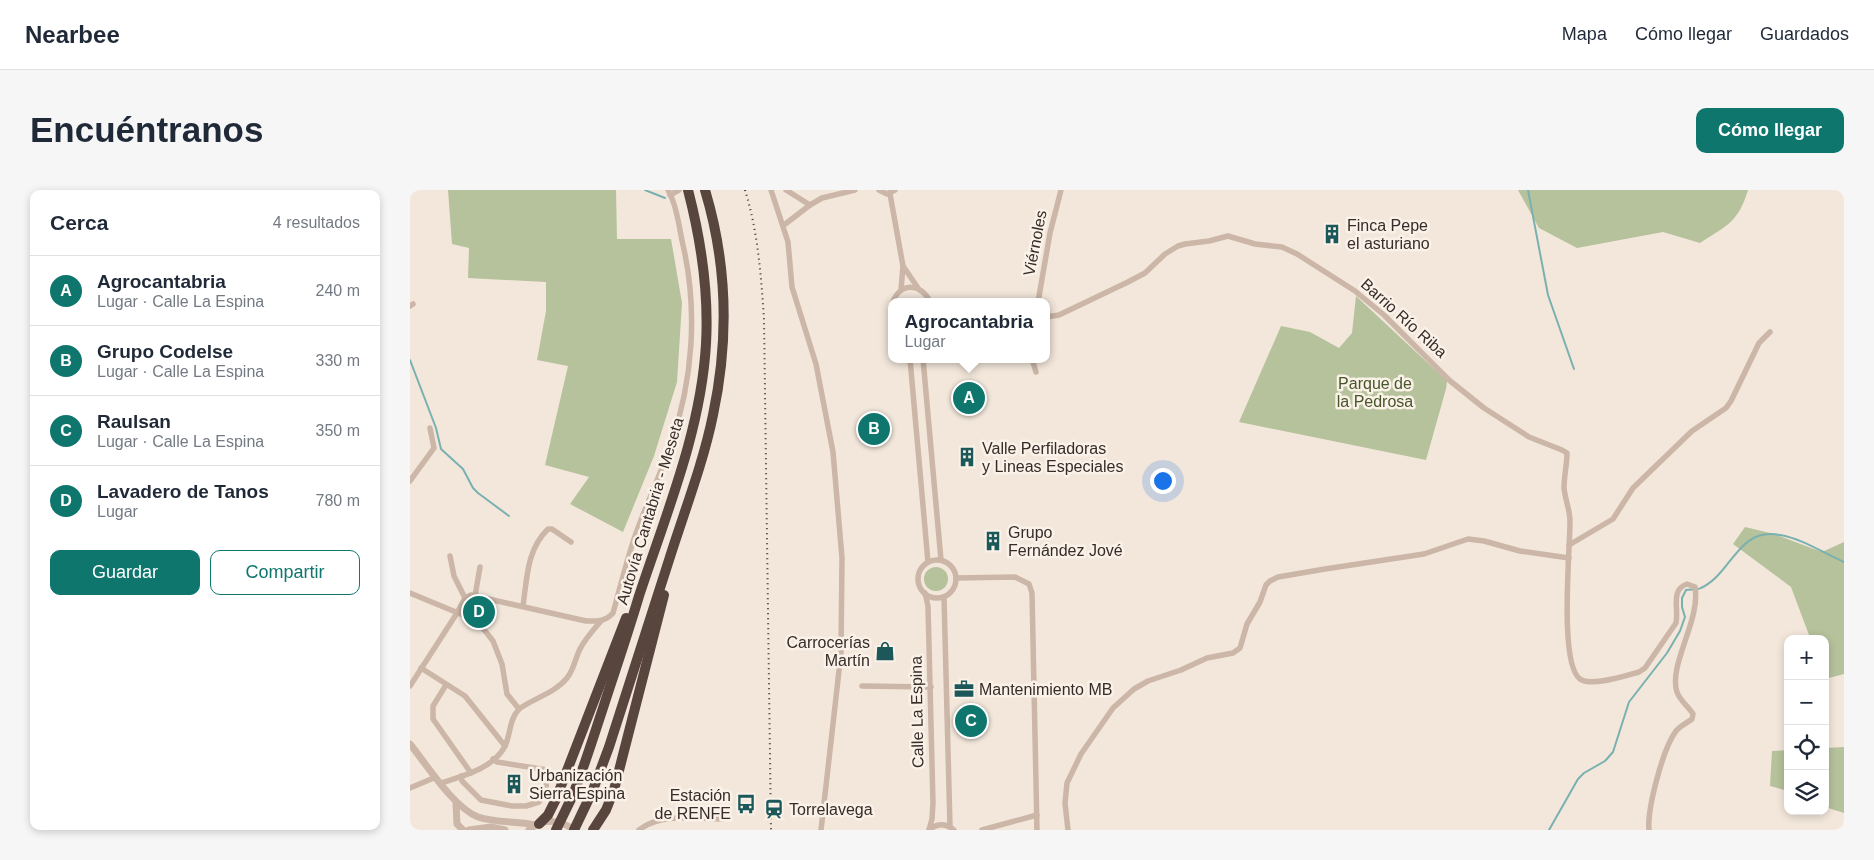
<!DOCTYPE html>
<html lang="es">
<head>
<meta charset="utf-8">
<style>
	:root { --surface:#fff; --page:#f6f6f7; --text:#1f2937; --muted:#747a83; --line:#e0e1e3; --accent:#0f766e }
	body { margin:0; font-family:Helvetica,sans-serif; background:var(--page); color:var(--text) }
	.controls { position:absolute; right:15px; bottom:15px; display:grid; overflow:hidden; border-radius:10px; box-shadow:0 2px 8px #0003 }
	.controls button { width:45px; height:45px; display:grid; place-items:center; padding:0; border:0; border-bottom:1px solid var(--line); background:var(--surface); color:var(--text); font:25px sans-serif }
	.you { position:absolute; left:752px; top:290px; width:18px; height:18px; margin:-12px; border:4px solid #fff; border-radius:50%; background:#1a73e8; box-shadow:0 0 0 8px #1a73e833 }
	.badge { display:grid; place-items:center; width:32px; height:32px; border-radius:50%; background:var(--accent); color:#fff; font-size:16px; font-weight:700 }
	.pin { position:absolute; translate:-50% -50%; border:2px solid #fff; box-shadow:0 1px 5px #0006 }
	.popup { position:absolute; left:478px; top:108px; width:162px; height:65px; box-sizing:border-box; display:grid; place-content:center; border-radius:10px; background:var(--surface); filter:drop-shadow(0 1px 4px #0005); font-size:16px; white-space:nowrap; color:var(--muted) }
	.popup b { font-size:19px; color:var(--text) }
	.popup::after { content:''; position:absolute; left:50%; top:100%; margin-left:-10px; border:10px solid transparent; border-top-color:var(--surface) }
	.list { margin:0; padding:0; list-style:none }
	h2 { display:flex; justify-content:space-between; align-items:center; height:65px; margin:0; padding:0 20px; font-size:21px }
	h2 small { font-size:16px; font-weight:400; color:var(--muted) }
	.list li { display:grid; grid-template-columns:32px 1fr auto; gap:15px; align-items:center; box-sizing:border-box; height:70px; padding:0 20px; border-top:1px solid var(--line) }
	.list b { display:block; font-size:19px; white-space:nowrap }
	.list p { margin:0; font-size:16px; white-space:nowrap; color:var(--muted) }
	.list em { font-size:16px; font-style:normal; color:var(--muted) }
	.actions { display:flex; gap:10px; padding:15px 20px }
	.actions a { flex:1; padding:11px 0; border:1px solid var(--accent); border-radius:10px; text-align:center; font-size:18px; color:var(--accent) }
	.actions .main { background:var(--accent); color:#fff }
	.icon { flex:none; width:28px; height:28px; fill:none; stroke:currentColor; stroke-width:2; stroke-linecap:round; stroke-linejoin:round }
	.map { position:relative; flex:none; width:1434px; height:640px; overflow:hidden; border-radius:10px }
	header { display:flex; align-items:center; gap:30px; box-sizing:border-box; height:70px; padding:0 25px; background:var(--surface); border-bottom:1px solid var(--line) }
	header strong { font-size:24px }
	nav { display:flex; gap:28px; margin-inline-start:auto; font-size:18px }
	.intro { display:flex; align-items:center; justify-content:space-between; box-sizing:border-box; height:120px; padding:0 30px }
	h1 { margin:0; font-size:35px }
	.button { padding:12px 22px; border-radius:10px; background:var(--accent); color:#fff; font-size:18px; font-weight:700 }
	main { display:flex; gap:30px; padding:0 30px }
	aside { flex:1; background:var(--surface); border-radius:10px; box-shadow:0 2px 8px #0003 }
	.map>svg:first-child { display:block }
	.green { fill:#b6c29b }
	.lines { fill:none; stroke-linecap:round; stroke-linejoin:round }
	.stream { stroke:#79b1b1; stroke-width:2 }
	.minor { stroke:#cbb6a7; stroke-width:5.5 }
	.tertiary { stroke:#cbb6a7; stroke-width:7 }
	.motorway { stroke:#58453e; stroke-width:10 }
	.rail { stroke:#372c28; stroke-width:2; stroke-dasharray:1 4; stroke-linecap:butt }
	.motorway-bridge { stroke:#58453e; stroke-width:10 }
	.labels { text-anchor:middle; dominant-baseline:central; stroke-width:5; stroke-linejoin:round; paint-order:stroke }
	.poi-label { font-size:16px; fill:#372c28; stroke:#faf1e8; text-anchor:start }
	.street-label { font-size:16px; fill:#372c28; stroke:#faf1e8 }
	.park-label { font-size:16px; fill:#48562a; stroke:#faf1e8 }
</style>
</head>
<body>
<header>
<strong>Nearbee</strong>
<nav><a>Mapa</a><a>Cómo llegar</a><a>Guardados</a></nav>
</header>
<div class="intro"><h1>Encuéntranos</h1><a class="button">Cómo llegar</a></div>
<main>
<aside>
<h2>Cerca<small>4 resultados</small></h2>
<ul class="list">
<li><span class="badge">A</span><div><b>Agrocantabria</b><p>Lugar · Calle La Espina</p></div><em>240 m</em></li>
<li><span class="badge">B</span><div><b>Grupo Codelse</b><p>Lugar · Calle La Espina</p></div><em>330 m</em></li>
<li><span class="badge">C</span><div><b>Raulsan</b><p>Lugar · Calle La Espina</p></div><em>350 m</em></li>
<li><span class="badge">D</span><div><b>Lavadero de Tanos</b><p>Lugar</p></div><em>780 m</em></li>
</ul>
<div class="actions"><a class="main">Guardar</a><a>Compartir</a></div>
</aside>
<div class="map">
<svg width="1434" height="640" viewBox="0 0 1434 640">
	<rect width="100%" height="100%" fill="#f3e7db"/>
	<!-- green -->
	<g class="green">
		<polygon points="38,0 206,0 207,49 261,49 272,113 267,192 244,266 213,342 160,314 179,287 135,275 158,176 127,170 136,121 136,92 58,88 59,58 42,54"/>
		<path d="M 1108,0 L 1338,0 C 1328,33 1317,35 1290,53 L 1253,42 L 1167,58 L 1129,38 Z"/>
		<polygon points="946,106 1037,191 1036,199 1016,270 829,232 871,136 900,142 929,158 942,143"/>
		<polygon points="1335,337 1364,344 1412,362 1434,352 1434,484 1415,489 1415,449 1398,449 1399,445 1381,397 1323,354"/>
		<circle cx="526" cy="389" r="12"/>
		<polygon points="1434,557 1434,623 1415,617 1415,558"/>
		<polygon points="1378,560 1378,601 1360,596 1362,561"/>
	</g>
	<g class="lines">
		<!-- stream -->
		<g class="stream">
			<polyline points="235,0 255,8"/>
			<polyline points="1118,0 1138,105 1164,179"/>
			<polyline points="0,170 26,238 31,259 53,279 63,298 68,303 99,326"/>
			<path d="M 1139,640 L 1168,589 L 1174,583 L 1195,571 L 1203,562 L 1219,512 L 1257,463 L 1270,441 L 1275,427 L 1272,417 L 1272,408 L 1276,400 C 1281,399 1288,400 1291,398 C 1323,383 1327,337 1370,345 C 1393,349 1413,363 1434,372"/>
		</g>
		<!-- minor -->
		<g class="minor">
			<polyline points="361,0 378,52 382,97 406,174 423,262 432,368 431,463 411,640"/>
			<polyline points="376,0 400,15"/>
			<polyline points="469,0 477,4 485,0"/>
			<polyline points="480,4 493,76 491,100"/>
			<polyline points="260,5 269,0"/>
			<polyline points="374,35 400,15 412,8 445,0"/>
			<polyline points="493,76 508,98"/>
			<path d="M 483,112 C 490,92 512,93 520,112"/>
			<polyline points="628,112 640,43 651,0"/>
			<polyline points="0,116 3,114"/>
			<path d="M 636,127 L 649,125 L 718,92 L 735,83 L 755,64 L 768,56 L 775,54 L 799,51 L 818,46 L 845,54 L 872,57 L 887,64 L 945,101 L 974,125 L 1039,190 L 1074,218 L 1119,247 L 1152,260 L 1157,263 C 1157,275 1154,286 1154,298 C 1155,309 1160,320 1160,331 C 1160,360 1149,474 1170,489 C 1181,497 1215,486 1229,482 L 1235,478 L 1266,433 C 1269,418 1260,400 1277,394 L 1285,397 C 1291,430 1258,475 1267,502 C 1270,511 1278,516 1283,524 L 1282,529 C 1277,533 1270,536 1266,541 C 1253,558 1237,619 1239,640"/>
			<polyline points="500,169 518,372"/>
			<polyline points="513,169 531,370"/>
			<polyline points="622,169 626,182"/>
			<polyline points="0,291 24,258 20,238"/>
			<polyline points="1159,355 1203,329 1223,298 1282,241 1316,218 1321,211 1349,153 1360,142"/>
			<polyline points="40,366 44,386 55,408"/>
			<circle cx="527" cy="389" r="19"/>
			<polyline points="546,388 605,387 619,394 622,403 627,640"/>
			<path d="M 0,403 L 65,430 L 76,442 L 83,451 L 92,474 L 97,504 L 109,519 C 99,530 101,543 95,556 C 84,578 53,586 31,593"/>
			<polyline points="515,403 518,416 523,613 522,629 519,640"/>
			<polyline points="65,406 70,377"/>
			<polyline points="534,407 540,637"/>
			<path d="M 113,416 C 117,388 117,359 138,339 L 142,339 L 161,352"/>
			<polyline points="11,478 55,506 95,556"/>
			<polyline points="36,495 23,516 23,529 61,583"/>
			<path d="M 0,496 L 47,423 L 55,408 L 61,405 L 176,431 C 187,431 195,432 203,423 C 210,398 216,373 224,349 C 235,317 250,286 261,254 C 283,190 288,120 273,55 C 269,37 267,16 258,0"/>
			<polyline points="452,496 521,497"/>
			<path d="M 109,519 C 124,508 145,503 157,488 C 164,479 165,469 170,459 C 175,449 183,440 191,431"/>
			<polyline points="51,586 52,591 71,610 102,616 116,616 129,612 136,601 137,580 87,572 83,569"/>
			<polyline points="0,598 26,587"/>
			<path d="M 229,640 C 251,622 286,629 313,629"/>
			<path d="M 519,640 C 527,633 536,633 544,640"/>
			<polyline points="572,640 627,625"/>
			<polyline points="658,640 655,613 657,593 671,564 703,518 724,499 738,491 771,480 797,468 823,463 830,458 837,434 850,412 856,395 860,391 868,387 915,379 1014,364 1058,349 1074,351 1110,361 1159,368"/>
		</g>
		<!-- tertiary -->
		<g class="tertiary">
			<path d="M 0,554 C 17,575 43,617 68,627 C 86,633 106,631 125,635"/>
			<polyline points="46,613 47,634 53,640"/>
			<polyline points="59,640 81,637 95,640"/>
			<path d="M 119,640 C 133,628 150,629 164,640"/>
		</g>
		<!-- motorway -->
		<g class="motorway">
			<path d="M 162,607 C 174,578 183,548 193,518 C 205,481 218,443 229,406 C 256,324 291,241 296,154 C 299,101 291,50 278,0"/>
			<polyline points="129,634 138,625 146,609 216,428"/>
			<path d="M 164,640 L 183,600 L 199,557 C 219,495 239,432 259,370 C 274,322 293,274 303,225 C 319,150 317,73 295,0"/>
			<polyline points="183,640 196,620 204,600 254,405"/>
		</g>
		<!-- rail -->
		<path class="rail" d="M 335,0 C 348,42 351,85 354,129 L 361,640"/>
		<!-- motorway-bridge -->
		<polyline class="motorway-bridge" points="146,640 162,607"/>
	</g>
	<!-- icons -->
	<defs>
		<symbol id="building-bare" viewBox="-9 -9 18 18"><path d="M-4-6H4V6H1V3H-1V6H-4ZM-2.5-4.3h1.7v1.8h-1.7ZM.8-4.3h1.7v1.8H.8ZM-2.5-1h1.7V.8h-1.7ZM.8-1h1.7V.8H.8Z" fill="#1c585a" stroke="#faf1e8" stroke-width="2.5" paint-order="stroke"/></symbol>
		<symbol id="shop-bare" viewBox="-9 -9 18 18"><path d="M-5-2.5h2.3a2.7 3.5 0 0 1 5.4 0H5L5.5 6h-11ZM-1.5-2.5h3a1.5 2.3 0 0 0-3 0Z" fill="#1c585a" stroke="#faf1e8" stroke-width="2.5" paint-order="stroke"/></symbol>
		<symbol id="office-bare" viewBox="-9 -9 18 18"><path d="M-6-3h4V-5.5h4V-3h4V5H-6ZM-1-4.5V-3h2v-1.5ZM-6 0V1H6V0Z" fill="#1c585a" stroke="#faf1e8" stroke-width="2.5" paint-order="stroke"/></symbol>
		<symbol id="bus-bare" viewBox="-9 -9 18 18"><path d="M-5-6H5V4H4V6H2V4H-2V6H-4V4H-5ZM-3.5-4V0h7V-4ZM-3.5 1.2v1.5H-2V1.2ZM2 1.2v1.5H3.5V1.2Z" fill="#1c585a" stroke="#faf1e8" stroke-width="2.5" paint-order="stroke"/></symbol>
		<symbol id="station-bare" viewBox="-9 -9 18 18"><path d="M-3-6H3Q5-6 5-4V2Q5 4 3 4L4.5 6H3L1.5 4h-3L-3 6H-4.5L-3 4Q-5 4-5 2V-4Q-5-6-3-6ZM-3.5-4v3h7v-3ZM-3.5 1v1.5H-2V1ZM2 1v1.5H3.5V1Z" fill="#1c585a" stroke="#faf1e8" stroke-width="2.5" paint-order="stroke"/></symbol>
	</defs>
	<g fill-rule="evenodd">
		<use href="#building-bare" x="908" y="30" width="28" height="28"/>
		<use href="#building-bare" x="543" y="253" width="28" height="28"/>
		<use href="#building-bare" x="569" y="337" width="28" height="28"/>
		<use href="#shop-bare" x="461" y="447" width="28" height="28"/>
		<use href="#office-bare" x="540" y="485" width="28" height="28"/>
		<use href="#building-bare" x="90" y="580" width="28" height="28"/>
		<use href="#bus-bare" x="322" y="600" width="28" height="28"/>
		<use href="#station-bare" x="350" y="605" width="28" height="28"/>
	</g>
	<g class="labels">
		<!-- poi labels -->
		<g class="poi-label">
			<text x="937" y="35">Finca Pepe<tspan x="937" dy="18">el asturiano</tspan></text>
			<text x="572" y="258">Valle Perfiladoras<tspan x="572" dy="18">y Lineas Especiales</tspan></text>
			<text x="598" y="342">Grupo<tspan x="598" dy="18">Fernández Jové</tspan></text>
			<text x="460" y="452" text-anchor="end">Carrocerías<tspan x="460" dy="18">Martín</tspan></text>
			<text x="569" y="499">Mantenimiento MB</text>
			<text x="119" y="585">Urbanización<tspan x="119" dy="18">Sierra Espina</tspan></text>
			<text x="321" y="605" text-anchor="end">Estación<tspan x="321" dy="18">de RENFE</tspan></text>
			<text x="379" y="619">Torrelavega</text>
		</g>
		<!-- street labels -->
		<g class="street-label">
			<text transform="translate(625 53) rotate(-79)">Viérnoles</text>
			<text transform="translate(994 128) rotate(42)">Barrio Río Riba</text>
			<text transform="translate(240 321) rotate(-73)">Autovía Cantabria - Meseta</text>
			<text transform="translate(507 522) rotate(-91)">Calle La Espina</text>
		</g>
		<!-- park labels -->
		<g class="park-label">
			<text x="965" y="193">Parque de<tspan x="965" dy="18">la Pedrosa</tspan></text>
		</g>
	</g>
</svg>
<div class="controls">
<button>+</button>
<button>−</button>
<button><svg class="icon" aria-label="locate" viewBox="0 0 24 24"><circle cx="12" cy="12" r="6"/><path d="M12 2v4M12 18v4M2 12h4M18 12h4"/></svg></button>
<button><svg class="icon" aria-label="layers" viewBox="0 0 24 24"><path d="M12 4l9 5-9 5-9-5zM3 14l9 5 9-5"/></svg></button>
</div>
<div class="you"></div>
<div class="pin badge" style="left:559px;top:208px">A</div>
<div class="popup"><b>Agrocantabria</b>Lugar</div>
<div class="pin badge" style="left:464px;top:239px">B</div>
<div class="pin badge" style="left:561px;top:531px">C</div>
<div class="pin badge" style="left:69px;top:422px">D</div>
</div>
</main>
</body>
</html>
